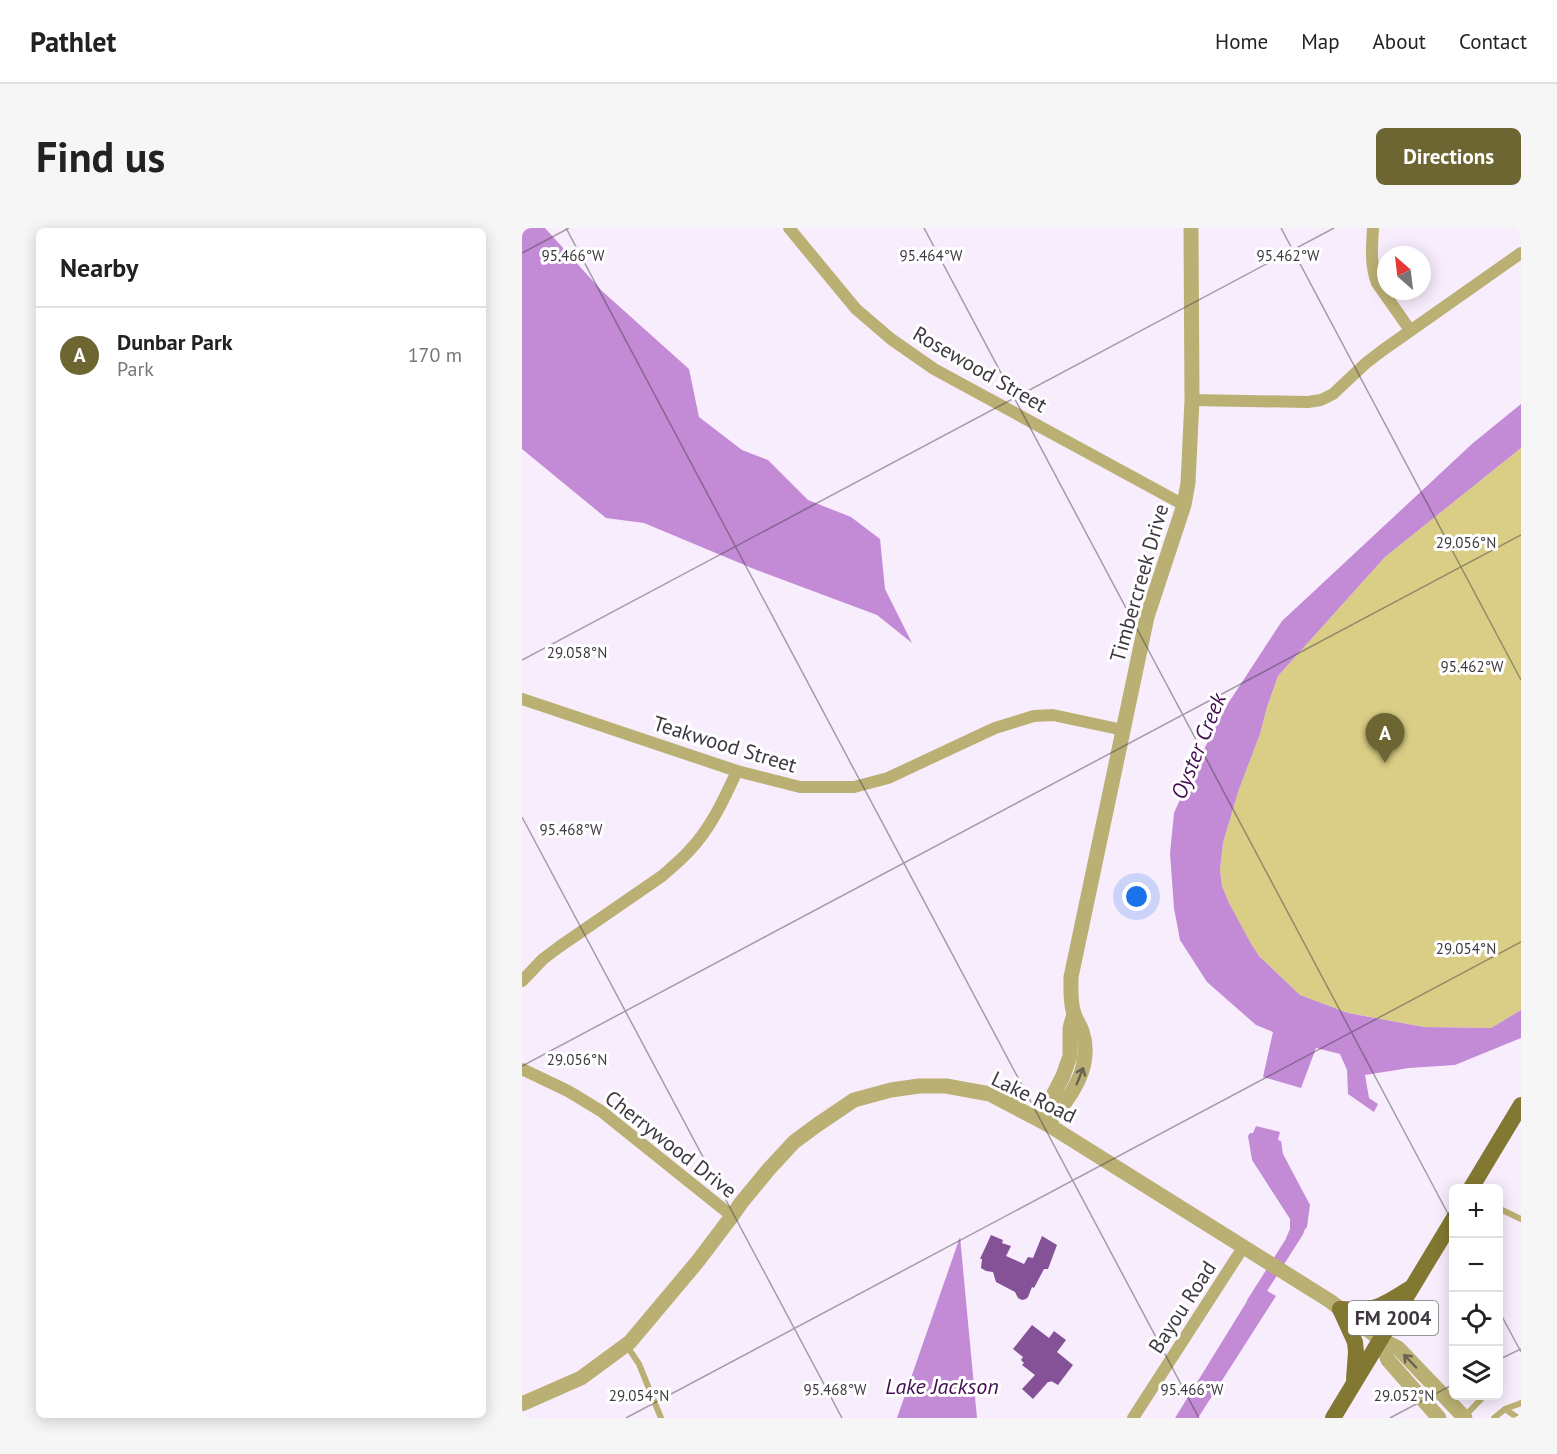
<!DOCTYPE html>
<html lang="en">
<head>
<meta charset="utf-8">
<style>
	:root { --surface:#fff; --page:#f6f6f6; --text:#222; --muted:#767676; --line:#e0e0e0; --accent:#6e6632 }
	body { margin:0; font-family:"PT Sans",sans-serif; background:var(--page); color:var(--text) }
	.controls { position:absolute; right:18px; bottom:18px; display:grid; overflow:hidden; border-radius:9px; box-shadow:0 3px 15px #0003 }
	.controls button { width:54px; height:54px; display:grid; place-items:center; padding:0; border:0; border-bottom:2px solid var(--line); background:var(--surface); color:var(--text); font:30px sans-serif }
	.compass { position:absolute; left:855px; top:18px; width:54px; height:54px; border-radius:50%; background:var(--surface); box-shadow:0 3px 15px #0003; rotate:332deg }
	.you { position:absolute; left:615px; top:669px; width:21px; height:21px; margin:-15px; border:4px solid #fff; border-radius:50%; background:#1a73e8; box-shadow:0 0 0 9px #1a73e833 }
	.badge { display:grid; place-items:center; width:39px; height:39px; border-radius:50%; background:var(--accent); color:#fff; font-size:20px; font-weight:700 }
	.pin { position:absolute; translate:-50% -50px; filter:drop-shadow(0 2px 3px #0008) }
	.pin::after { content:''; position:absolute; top:32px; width:21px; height:18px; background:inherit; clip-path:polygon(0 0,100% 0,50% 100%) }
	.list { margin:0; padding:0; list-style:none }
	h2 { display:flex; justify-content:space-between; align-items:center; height:78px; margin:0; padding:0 24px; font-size:26px }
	h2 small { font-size:20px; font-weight:400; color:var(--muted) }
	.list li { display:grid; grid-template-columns:39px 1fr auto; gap:18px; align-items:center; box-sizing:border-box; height:96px; padding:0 24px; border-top:2px solid var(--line) }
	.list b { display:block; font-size:22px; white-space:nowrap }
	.list p { margin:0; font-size:20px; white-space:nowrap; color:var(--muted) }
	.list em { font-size:20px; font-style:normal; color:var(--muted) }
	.icon { flex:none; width:33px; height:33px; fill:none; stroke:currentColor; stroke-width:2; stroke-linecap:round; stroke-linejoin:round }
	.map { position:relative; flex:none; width:999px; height:1190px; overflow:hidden; border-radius:9px }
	header { display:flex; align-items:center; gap:36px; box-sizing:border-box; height:84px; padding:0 30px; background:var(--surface); border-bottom:2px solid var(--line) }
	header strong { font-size:28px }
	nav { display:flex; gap:33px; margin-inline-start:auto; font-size:21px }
	.intro { display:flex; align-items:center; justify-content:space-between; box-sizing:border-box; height:144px; padding:0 36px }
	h1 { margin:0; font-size:42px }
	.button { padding:15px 27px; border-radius:9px; background:var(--accent); color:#fff; font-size:21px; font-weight:700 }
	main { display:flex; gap:36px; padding:0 36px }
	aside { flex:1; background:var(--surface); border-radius:9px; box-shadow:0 3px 15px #0003 }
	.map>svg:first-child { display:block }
	.green { fill:#dace86 }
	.water { fill:#c38bd6 }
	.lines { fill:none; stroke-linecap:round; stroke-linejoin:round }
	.canal { stroke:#c38bd6; stroke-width:12 }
	.building { fill:#855197 }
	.service { stroke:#bab073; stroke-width:6 }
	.minor { stroke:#bab073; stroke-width:12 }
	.tertiary { stroke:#bab073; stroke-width:15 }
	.primary { stroke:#837831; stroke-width:16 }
	.oneway { stroke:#696252 }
	.ticks { fill:none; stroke:#3e3840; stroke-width:1.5; stroke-opacity:0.45 }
	.labels { text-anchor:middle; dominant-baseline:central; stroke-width:6; stroke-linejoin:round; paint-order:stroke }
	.shield { fill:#fff; stroke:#787479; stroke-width:1.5 }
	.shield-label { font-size:20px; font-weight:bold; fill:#3e3840 }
	.street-label { font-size:21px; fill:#3e3840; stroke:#fff }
	.water-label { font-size:22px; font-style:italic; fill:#430e52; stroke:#fff }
	.ticks-label { font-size:15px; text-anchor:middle; fill:#3e3840; stroke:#fff; stroke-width:6; stroke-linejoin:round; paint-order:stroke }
</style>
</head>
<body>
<header>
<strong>Pathlet</strong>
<nav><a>Home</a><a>Map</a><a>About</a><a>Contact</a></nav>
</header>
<div class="intro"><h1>Find us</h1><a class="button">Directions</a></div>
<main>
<aside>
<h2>Nearby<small></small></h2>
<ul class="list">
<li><span class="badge">A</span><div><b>Dunbar Park</b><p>Park</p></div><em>170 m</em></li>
</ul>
</aside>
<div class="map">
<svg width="999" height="1190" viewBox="0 0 999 1190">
	<rect width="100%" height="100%" fill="#f8edfd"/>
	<!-- green -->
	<polygon class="green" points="999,220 999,782 969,800 902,799 826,785 778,767 737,728 727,714 707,675 700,658 698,642 701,615 716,564 738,506 745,479 756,448 863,329"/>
	<!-- water -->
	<g class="water">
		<polygon points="0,0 23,0 80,63 167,141 177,189 220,222 246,232 286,272 329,289 358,311 363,361 390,415 355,387 232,341 122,295 84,290 0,221"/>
		<polygon points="999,176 999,220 863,329 756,448 745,479 738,506 716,564 701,615 698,642 700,658 707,675 728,714 737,728 778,767 826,785 902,799 969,800 999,782 999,810 933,837 887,840 843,847 847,870 856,876 852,884 826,866 825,842 818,826 794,820 779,860 741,849 751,804 734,797 685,754 658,712 652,680 648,625 652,585 672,540 707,474 760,393 951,215"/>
		<polygon points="734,898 758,904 756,912 759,913 761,926 788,977 785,999 773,1014 767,1017 764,1010 768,1001 768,991 730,932 726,908 728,905 731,905"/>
		<polygon points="438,1009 455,1190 375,1190"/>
		<polygon points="735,1057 754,1068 676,1190 653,1190"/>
	</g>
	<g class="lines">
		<!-- canal -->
		<polyline class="canal" points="731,1074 776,1003"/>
	</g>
	<!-- building -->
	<g class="building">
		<polygon points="469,1007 481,1012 480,1015 489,1018 484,1028 502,1036 506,1029 511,1030 520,1008 535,1017 526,1041 522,1041 512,1060 510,1059 506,1069 504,1071 500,1072 496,1070 493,1064 474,1054 471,1044 464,1043 459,1040 460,1031 458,1031"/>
		<polygon points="510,1097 527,1110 532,1103 544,1112 535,1124 551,1137 536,1157 529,1153 528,1154 526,1154 511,1171 500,1161 513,1147 500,1137 502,1135 499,1132 501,1129 491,1121"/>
	</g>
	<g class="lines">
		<!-- service -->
		<g class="service">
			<polyline points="976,980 999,991"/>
			<polyline points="105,1118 117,1136 139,1190"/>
			<polyline points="983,1181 999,1175"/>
			<polyline points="943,1188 962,1168"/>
			<polyline points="972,1190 983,1181 996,1190"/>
		</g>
		<!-- minor -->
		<g class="minor">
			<polyline points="267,0 334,81 369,111 412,141 662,277"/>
			<path d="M 851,0 C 850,19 848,37 855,55 L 888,102"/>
			<polyline points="670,172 786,174 799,172 811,166 844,135 861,122 999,25"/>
			<polyline points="0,471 215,543 278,559 332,559 366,550 473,500 512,488 531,487 601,502"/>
			<path d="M 0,753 L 21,731 L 37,719 L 140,648 C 149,640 159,632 167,623 C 189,600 202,571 215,543"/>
			<polyline points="0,841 46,863 79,883 210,988"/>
			<polyline points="611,1190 722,1018"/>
		</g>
		<!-- tertiary -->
		<g class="tertiary">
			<path d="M 525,896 C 548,871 572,839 560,803 C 558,797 554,792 552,786 C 548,775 549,761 549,749 L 625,389 L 662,277 L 666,255 L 670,172 L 669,0"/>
			<polyline points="525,896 526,877 541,848 548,828 548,800 552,786"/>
			<polyline points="858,1111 866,1132 917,1190"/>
			<polyline points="0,1176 59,1150 108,1114 176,1033 210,988 219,975 247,941 272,914 295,897 332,872 369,862 397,858 424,858 468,866 525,896 808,1073 858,1111 876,1120 943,1190"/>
		</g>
		<!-- primary -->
		<g class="primary">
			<polyline points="949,960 999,877"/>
			<polyline points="818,1081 833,1114 834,1124 832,1151"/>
			<path d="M 818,1081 C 854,1083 857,1080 887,1061"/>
			<polyline points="811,1190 932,990"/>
		</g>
	</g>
	<!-- one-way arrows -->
	<defs><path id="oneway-shaft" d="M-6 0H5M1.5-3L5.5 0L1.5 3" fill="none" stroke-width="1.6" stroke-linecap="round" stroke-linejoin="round" transform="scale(1.5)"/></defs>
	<g class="oneway">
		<use href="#oneway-shaft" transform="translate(558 848) rotate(-68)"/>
		<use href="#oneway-shaft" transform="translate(888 1133) rotate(-134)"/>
	</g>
	<!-- ticks -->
	<path class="ticks" d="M 44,0 L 677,1190M 402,0 L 932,997M 759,0 L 999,452M 0,25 L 47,0M 0,432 L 812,0M 0,589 L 320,1190M 0,838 L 999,307M 976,1081 L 999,1124M 976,1132 L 999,1121M 104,1190 L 999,714M 868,1190 L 932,1156"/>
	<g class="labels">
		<!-- shield labels -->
		<rect class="shield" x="826" y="1073" width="90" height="34" rx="4.5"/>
		<g class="shield-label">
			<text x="871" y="1090">FM 2004</text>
		</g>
		<!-- street labels -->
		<g class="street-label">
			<text transform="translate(458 141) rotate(30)">Rosewood Street</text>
			<text transform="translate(617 355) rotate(-74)">Timbercreek Drive</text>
			<text transform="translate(203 516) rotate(17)">Teakwood Street</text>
			<text transform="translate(512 869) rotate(26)">Lake Road</text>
			<text transform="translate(149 916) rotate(38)">Cherrywood Drive</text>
			<text transform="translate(660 1079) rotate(-57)">Bayou Road</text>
		</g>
		<!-- water labels -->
		<g class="water-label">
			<text transform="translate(676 518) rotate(-68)">Oyster Creek</text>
			<text x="420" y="1158">Lake Jackson</text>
		</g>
	</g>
	<g class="ticks-label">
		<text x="51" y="33">95.466°W</text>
		<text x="409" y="33">95.464°W</text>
		<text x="766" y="33">95.462°W</text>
		<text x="944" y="320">29.056°N</text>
		<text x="55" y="430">29.058°N</text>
		<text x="950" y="444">95.462°W</text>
		<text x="49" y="607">95.468°W</text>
		<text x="944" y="726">29.054°N</text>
		<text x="55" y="837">29.056°N</text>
		<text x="313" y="1167">95.468°W</text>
		<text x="670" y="1167">95.466°W</text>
		<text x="117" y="1173">29.054°N</text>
		<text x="882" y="1173">29.052°N</text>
	</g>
</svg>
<div class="controls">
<button>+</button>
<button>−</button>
<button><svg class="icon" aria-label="locate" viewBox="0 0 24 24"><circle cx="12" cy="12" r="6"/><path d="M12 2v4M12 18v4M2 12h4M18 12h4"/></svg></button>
<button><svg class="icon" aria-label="layers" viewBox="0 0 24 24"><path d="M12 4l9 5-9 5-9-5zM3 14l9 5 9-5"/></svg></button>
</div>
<svg class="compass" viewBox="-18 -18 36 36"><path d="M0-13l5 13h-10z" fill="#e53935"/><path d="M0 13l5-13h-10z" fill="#767676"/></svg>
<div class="you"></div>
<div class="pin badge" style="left:863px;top:535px">A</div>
</div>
</main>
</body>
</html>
